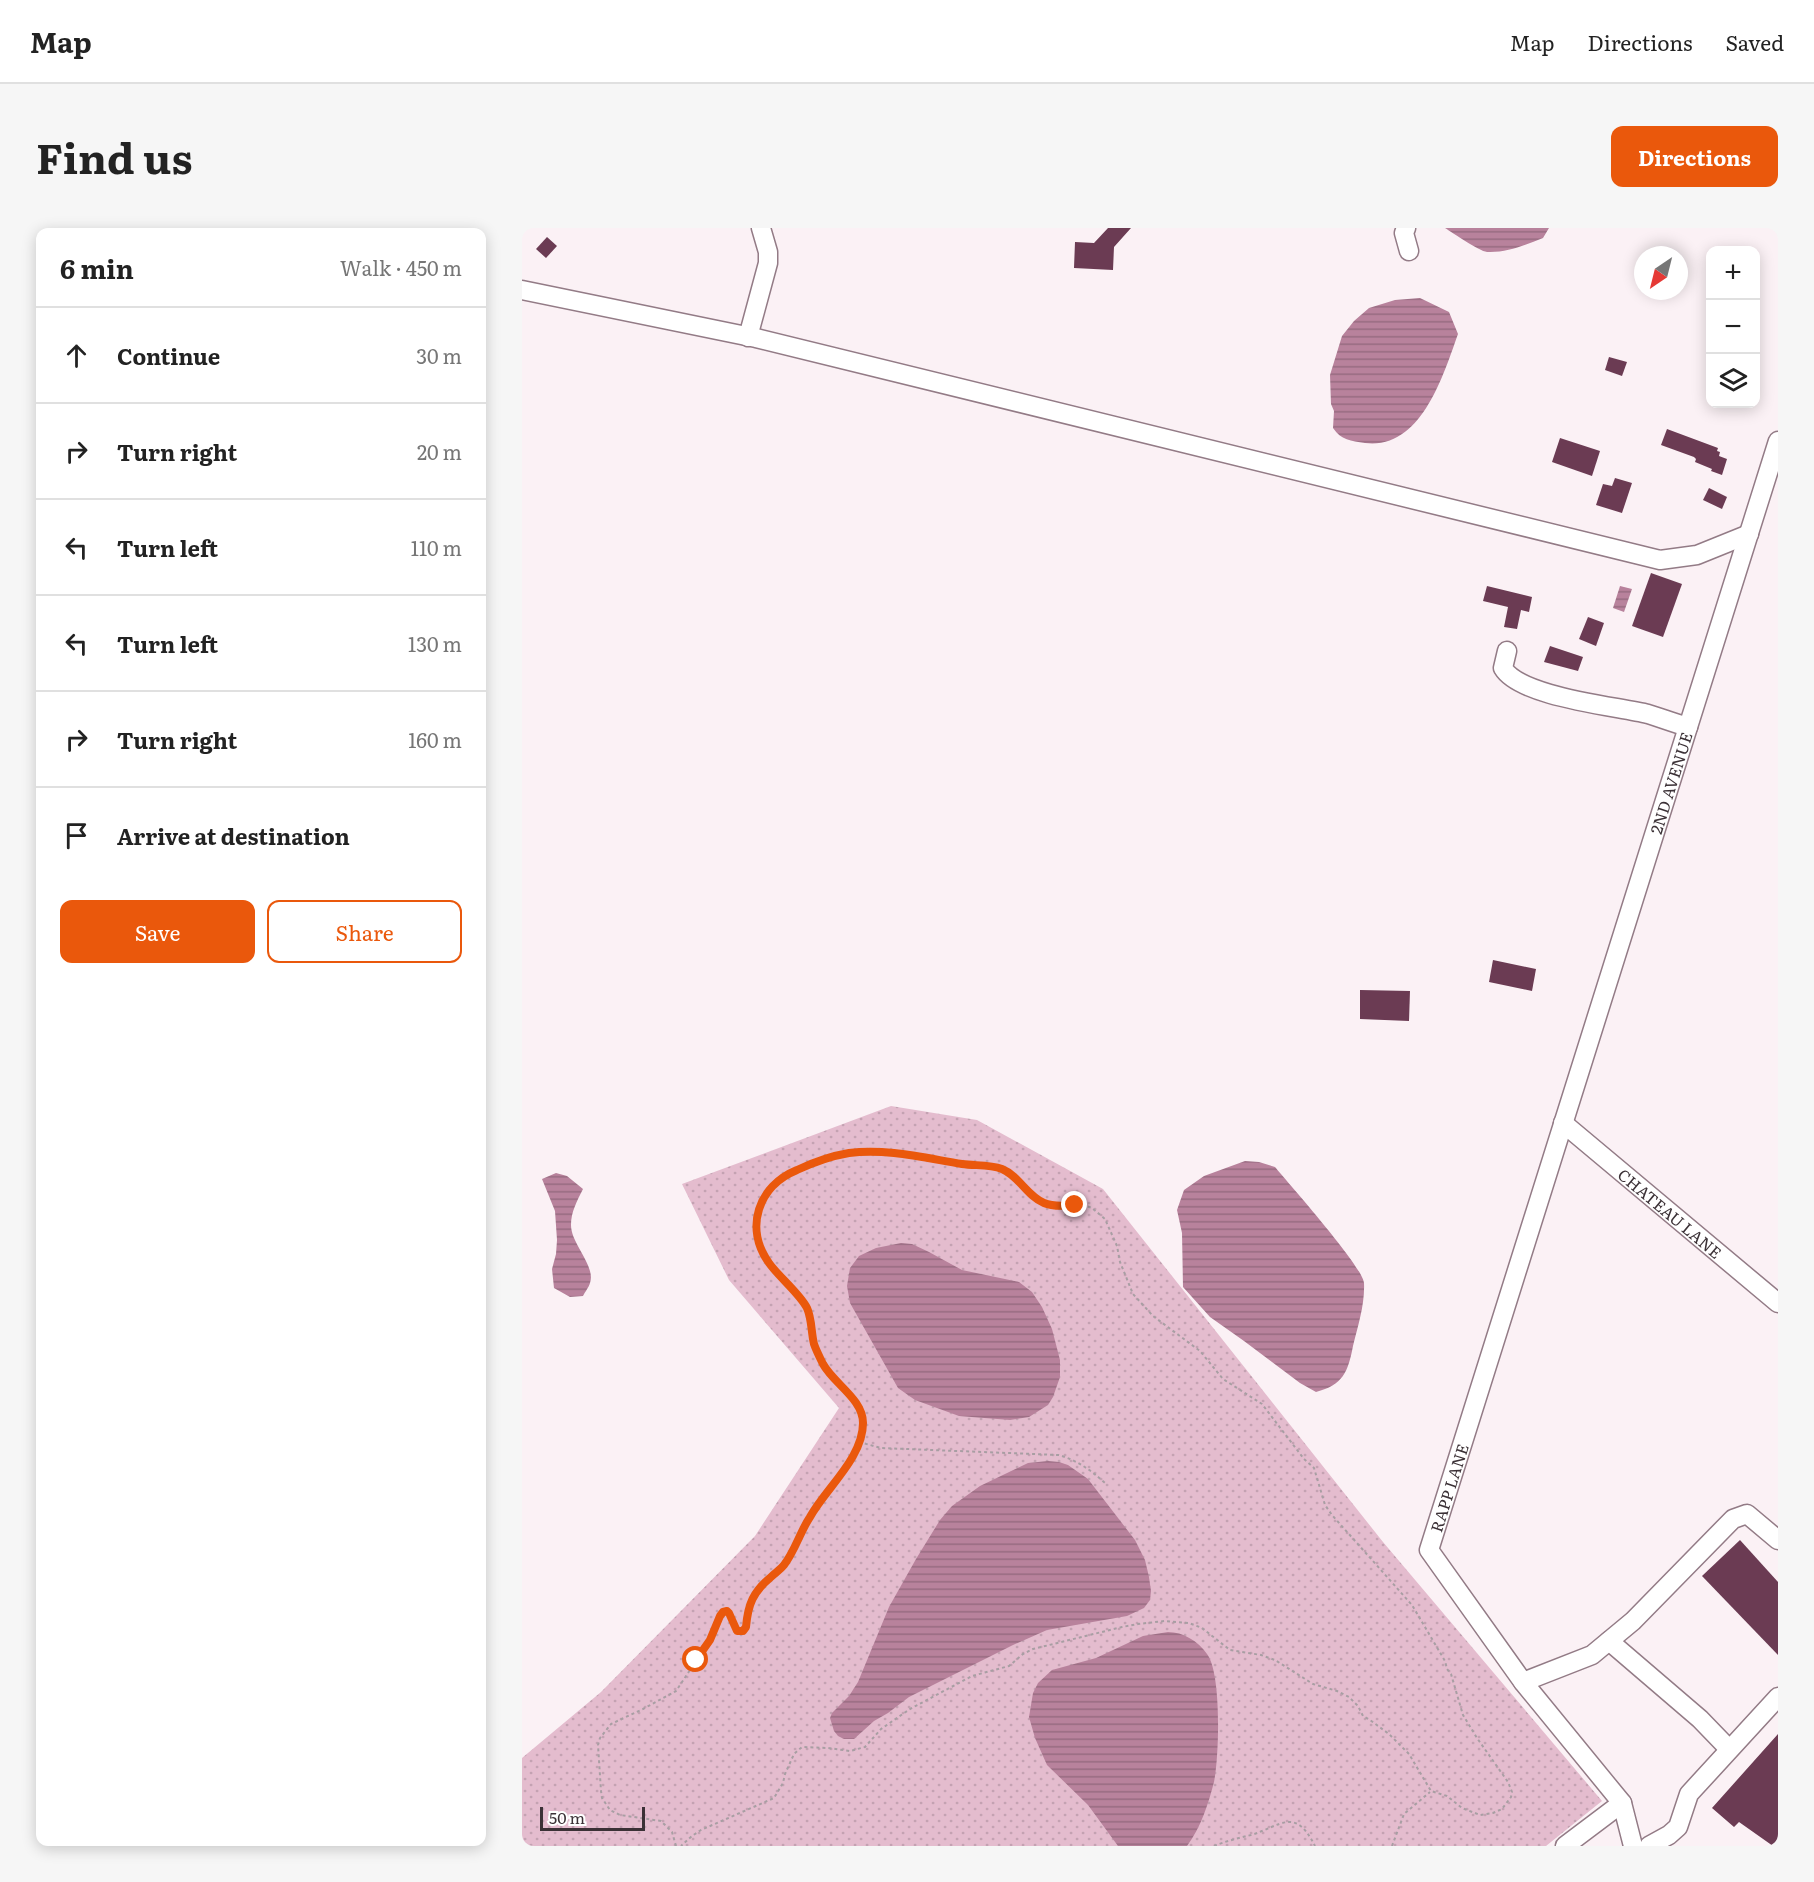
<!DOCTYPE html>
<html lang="en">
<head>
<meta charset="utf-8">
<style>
	:root { --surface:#fff; --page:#f6f6f6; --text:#222; --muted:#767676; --line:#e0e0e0; --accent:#ea580c }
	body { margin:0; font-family:Literata,serif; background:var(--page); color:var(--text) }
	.controls { position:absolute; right:18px; top:18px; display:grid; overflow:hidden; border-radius:12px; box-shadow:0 3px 15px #0003 }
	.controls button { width:54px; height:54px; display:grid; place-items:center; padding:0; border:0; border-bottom:2px solid var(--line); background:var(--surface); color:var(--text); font:30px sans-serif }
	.compass { position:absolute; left:1112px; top:18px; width:54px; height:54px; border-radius:50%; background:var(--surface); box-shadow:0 3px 15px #0003; rotate:215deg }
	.scale { position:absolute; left:18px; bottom:15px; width:105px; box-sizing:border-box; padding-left:6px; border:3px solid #3b3136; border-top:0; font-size:16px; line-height:21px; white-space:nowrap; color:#3b3136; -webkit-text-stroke:4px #fff; paint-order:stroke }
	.stop { position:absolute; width:18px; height:18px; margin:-14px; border:4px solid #ea580c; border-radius:50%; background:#fff }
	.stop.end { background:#ea580c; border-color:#fff; box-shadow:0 2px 6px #0008 }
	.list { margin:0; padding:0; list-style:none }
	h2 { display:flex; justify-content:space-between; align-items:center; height:78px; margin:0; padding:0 24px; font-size:26px }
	h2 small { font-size:20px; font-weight:400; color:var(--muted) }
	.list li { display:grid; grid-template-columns:39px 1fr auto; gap:18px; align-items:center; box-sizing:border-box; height:96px; padding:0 24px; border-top:2px solid var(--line) }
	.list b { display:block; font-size:22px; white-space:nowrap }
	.list em { font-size:20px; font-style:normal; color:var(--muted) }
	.actions { display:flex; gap:12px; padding:18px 24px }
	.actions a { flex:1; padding:14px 0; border:2px solid var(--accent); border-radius:12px; text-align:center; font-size:21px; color:var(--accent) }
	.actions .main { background:var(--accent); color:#fff }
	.icon { flex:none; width:33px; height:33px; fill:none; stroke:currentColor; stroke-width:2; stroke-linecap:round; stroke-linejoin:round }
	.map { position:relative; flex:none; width:1256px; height:1618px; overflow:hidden; border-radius:12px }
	header { display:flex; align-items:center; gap:36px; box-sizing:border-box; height:84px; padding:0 30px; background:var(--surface); border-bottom:2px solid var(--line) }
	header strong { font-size:28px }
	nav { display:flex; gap:33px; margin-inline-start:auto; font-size:21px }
	.intro { display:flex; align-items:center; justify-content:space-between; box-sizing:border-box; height:144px; padding:0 36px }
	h1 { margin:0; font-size:42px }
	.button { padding:15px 27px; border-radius:12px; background:var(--accent); color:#fff; font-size:21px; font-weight:700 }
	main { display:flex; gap:36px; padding:0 36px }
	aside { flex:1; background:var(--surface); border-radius:12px; box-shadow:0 3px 15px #0003 }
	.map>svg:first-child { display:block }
	.grass { fill:url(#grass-dots) }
	.water { fill:url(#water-rules) }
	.building { fill:#6b3b53 }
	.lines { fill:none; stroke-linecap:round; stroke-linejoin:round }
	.minor-casing { stroke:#937b86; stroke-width:21 }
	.path { stroke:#a89ea3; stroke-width:2; stroke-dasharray:3 3; stroke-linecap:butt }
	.minor { stroke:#fff; stroke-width:18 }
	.route { stroke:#ea580c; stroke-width:8 }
	.labels { text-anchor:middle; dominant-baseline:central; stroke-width:6; stroke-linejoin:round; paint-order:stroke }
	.street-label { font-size:16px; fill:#3b3136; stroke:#fff }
</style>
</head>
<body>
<header>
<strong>Map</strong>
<nav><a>Map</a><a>Directions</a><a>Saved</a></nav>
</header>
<div class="intro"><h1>Find us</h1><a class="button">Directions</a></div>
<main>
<aside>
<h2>6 min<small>Walk · 450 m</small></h2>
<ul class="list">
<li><svg class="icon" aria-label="ahead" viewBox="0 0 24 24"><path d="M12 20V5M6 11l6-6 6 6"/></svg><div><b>Continue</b></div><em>30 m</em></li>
<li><svg class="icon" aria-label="right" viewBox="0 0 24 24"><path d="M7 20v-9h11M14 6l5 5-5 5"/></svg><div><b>Turn right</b></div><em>20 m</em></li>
<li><svg class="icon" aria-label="left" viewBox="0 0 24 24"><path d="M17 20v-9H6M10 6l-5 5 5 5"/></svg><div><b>Turn left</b></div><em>110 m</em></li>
<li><svg class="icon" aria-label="left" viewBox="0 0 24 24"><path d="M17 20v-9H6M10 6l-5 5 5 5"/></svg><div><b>Turn left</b></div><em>130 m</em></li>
<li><svg class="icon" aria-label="right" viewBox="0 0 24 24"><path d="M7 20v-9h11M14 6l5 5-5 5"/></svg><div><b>Turn right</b></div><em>160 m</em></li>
<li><svg class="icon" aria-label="arrive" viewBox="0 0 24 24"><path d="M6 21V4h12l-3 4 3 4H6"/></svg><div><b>Arrive at destination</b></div></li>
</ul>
<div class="actions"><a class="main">Save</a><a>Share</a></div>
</aside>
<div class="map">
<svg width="1256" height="1618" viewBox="0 0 1256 1618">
	<defs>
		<pattern id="grass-dots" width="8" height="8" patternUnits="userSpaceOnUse" patternTransform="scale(1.5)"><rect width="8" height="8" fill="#e4bcce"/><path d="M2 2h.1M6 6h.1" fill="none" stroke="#c4a2b2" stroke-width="1.8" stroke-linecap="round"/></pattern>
		<pattern id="water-rules" width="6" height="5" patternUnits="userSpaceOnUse" patternTransform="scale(1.5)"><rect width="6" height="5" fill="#b8829c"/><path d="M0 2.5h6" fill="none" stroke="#976b80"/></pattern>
	</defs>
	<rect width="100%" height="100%" fill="#fbf1f5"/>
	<!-- grass -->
	<polygon class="grass" points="369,878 455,892 581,961 861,1314 1080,1573 1024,1618 0,1618 0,1530 79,1464 233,1308 317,1180 207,1052 160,956"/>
	<!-- water -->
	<g class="water">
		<path d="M 923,0 L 1027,0 L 1021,10 C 1003,17 985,25 965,24 C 957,23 931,5 923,0 Z"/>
		<path d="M 898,70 L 927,84 L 936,106 C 921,148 899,222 843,215 C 829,213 819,212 811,200 L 812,183 L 809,176 L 808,147 L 820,108 L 832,93 L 847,80 L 873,72 Z"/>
		<polygon points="1098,358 1110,361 1102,384 1091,380"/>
		<path d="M 723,933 L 737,934 L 753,939 C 768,957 841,1039 842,1055 C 843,1076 836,1098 831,1118 C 826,1144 821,1157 794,1164 L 778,1155 L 722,1113 L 688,1089 L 661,1059 L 660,1005 L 655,982 L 662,962 L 682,948 Z"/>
		<path d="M 34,945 L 45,948 L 61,961 C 55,973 49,984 49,997 C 49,1016 74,1038 68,1055 C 67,1059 63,1064 61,1068 L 48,1069 L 32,1060 L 30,1041 L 34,1026 L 35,1012 L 33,983 L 20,951 Z"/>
		<polygon points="379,1015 390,1016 407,1024 440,1042 497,1054 510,1064 520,1079 530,1101 538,1132 538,1149 531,1169 526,1177 507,1189 488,1192 437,1188 393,1172 376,1160 328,1075 325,1058 328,1040 337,1028 354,1020"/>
		<polygon points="526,1233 537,1234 546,1237 566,1251 613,1312 623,1332 627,1349 629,1363 628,1372 622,1380 605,1388 525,1402 491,1417 387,1469 366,1485 352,1493 332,1511 322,1511 316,1508 312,1503 308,1490 310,1485 327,1468 336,1454 367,1379 394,1331 418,1292 430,1278 458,1258 506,1235"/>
		<path d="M 646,1404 C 661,1404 676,1413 685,1426 C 700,1446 697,1529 692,1554 C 686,1577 679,1599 665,1618 L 596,1618 L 566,1577 L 525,1537 L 513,1510 L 507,1489 L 511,1465 L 516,1455 L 530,1442 L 574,1430 L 621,1408 Z"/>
	</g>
	<!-- building -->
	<g class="building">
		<polygon points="586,0 609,0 592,19 591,42 552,40 553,14 572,15"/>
		<polygon points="25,9 35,18 24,30 14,21"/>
		<polygon points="1087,129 1105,134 1100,148 1083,142"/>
		<polygon points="1145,201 1196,220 1195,223 1198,224 1197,228 1205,231 1200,247 1189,243 1190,241 1173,234 1174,231 1172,229 1139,217"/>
		<polygon points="1038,210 1078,223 1070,248 1030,234"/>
		<polygon points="1093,250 1110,255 1100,285 1074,277 1081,256 1090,258"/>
		<polygon points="1187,260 1205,269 1200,281 1181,272"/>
		<polygon points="1129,345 1160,356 1141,409 1110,398"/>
		<polygon points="965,358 1010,369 1007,384 999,382 995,401 982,399 986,379 961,373"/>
		<polygon points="1066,389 1082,395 1074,418 1057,411"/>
		<polygon points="1028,418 1061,429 1056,443 1022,434"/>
		<polygon points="971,732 1014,741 1010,763 967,754"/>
		<polygon points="838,762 888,763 887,793 838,791"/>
		<polygon points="1218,1312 1256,1354 1256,1427 1180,1348"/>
		<polygon points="1256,1506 1256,1618 1251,1618 1217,1594 1212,1599 1190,1580"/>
	</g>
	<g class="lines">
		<defs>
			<g id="minor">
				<polyline points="884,0 882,5 887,23"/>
				<polyline points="0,62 234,110 1138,332 1175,327 1227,306"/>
				<polyline points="226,109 246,35 246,24 239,0"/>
				<path d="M 985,423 L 981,440 C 998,469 1093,478 1126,486 C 1139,490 1152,495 1166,499"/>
				<path id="s1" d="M 1041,895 L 1256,1075"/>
				<polyline points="1087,1413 1178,1491 1207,1521"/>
				<polyline points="1001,1454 1070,1427 1111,1393 1211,1291 1225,1286 1256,1312"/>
				<polyline points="1043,1618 1100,1575"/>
				<path id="s2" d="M 1111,1618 L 1100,1575 L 1001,1454 L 907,1322 L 1256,213"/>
				<polyline points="1127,1618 1147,1607 1156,1599 1167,1566 1256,1469"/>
			</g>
		</defs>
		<!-- minor casing -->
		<use href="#minor" class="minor-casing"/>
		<!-- path -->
		<g class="path">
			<path d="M 337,1214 L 359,1220 L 537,1227 C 556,1233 569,1242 584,1256"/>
			<polyline points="154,1618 150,1604 139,1593 98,1587 88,1582 80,1570 79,1563 76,1517 78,1510 89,1496 121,1481 154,1463 188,1412 197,1388 202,1384 205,1383 207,1385 215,1403 221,1403 224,1399 231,1367 264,1335 286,1290 321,1244 339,1207 341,1194 338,1181 312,1152 301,1137 292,1117 285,1081 247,1035 237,1014 235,1007 234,995 237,979 243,967 259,951 291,935 314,927 344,924 364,924 454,938 468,938 480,941 492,948 513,969 521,975 542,978 562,977 570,980 583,991 595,1018 598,1034 611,1066 631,1088 678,1123 701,1151 740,1176 782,1231 792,1240 803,1277 810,1287 890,1377 923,1433 925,1441 929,1446 941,1487 955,1510 986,1554 990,1564 989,1569 980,1581 971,1585 958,1587 940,1580 925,1568 909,1563 887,1526 867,1506 848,1492 841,1488 836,1478 827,1469 815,1463 791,1456 753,1432 739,1427 708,1422 680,1400 667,1395 643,1393 616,1396 600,1399 511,1421 501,1426 487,1438 450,1448 388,1481 359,1501 343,1519 328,1523 306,1520 280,1519 272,1526 263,1546 261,1555 252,1570 179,1602 170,1608 159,1618"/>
			<path d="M 692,1618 C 704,1613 717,1610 729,1607 C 759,1598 773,1578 793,1618"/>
			<polyline points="870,1618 882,1586 908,1564"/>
		</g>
		<!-- minor -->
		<use href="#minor" class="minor"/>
	</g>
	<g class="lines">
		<!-- route -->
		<path class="route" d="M 174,1432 L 188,1412 L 198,1388 L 201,1384 L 205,1383 L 207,1385 L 215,1403 L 221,1403 L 224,1399 C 226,1376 231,1364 249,1349 C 254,1344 258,1342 262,1337 C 273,1323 278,1304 288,1289 C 304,1260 341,1230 341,1195 C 341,1171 312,1156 301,1136 C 298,1130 294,1122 292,1116 C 289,1104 290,1091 285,1080 C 278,1066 257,1049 247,1035 C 222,1000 236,958 275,942 C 292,934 309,928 327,925 C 364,920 403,930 440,936 C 453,938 467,936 480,941 C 497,948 505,968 522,975 C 531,979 543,978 553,977"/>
	</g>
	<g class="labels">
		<!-- street labels -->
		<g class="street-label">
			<text stroke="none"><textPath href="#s2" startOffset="1167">2ND AVENUE</textPath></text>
			<text stroke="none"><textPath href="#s1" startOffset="140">CHATEAU LANE</textPath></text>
			<text stroke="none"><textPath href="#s2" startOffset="428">RAPP LANE</textPath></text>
		</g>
	</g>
</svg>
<div class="controls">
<button>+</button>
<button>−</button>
<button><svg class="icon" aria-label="layers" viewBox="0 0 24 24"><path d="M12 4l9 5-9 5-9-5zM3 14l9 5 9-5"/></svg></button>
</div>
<svg class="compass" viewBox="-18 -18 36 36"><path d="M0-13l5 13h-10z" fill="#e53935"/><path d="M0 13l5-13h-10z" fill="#767676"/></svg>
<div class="scale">50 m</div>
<div class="stop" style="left:174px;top:1432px"></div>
<div class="stop end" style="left:553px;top:977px"></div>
</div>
</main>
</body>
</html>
